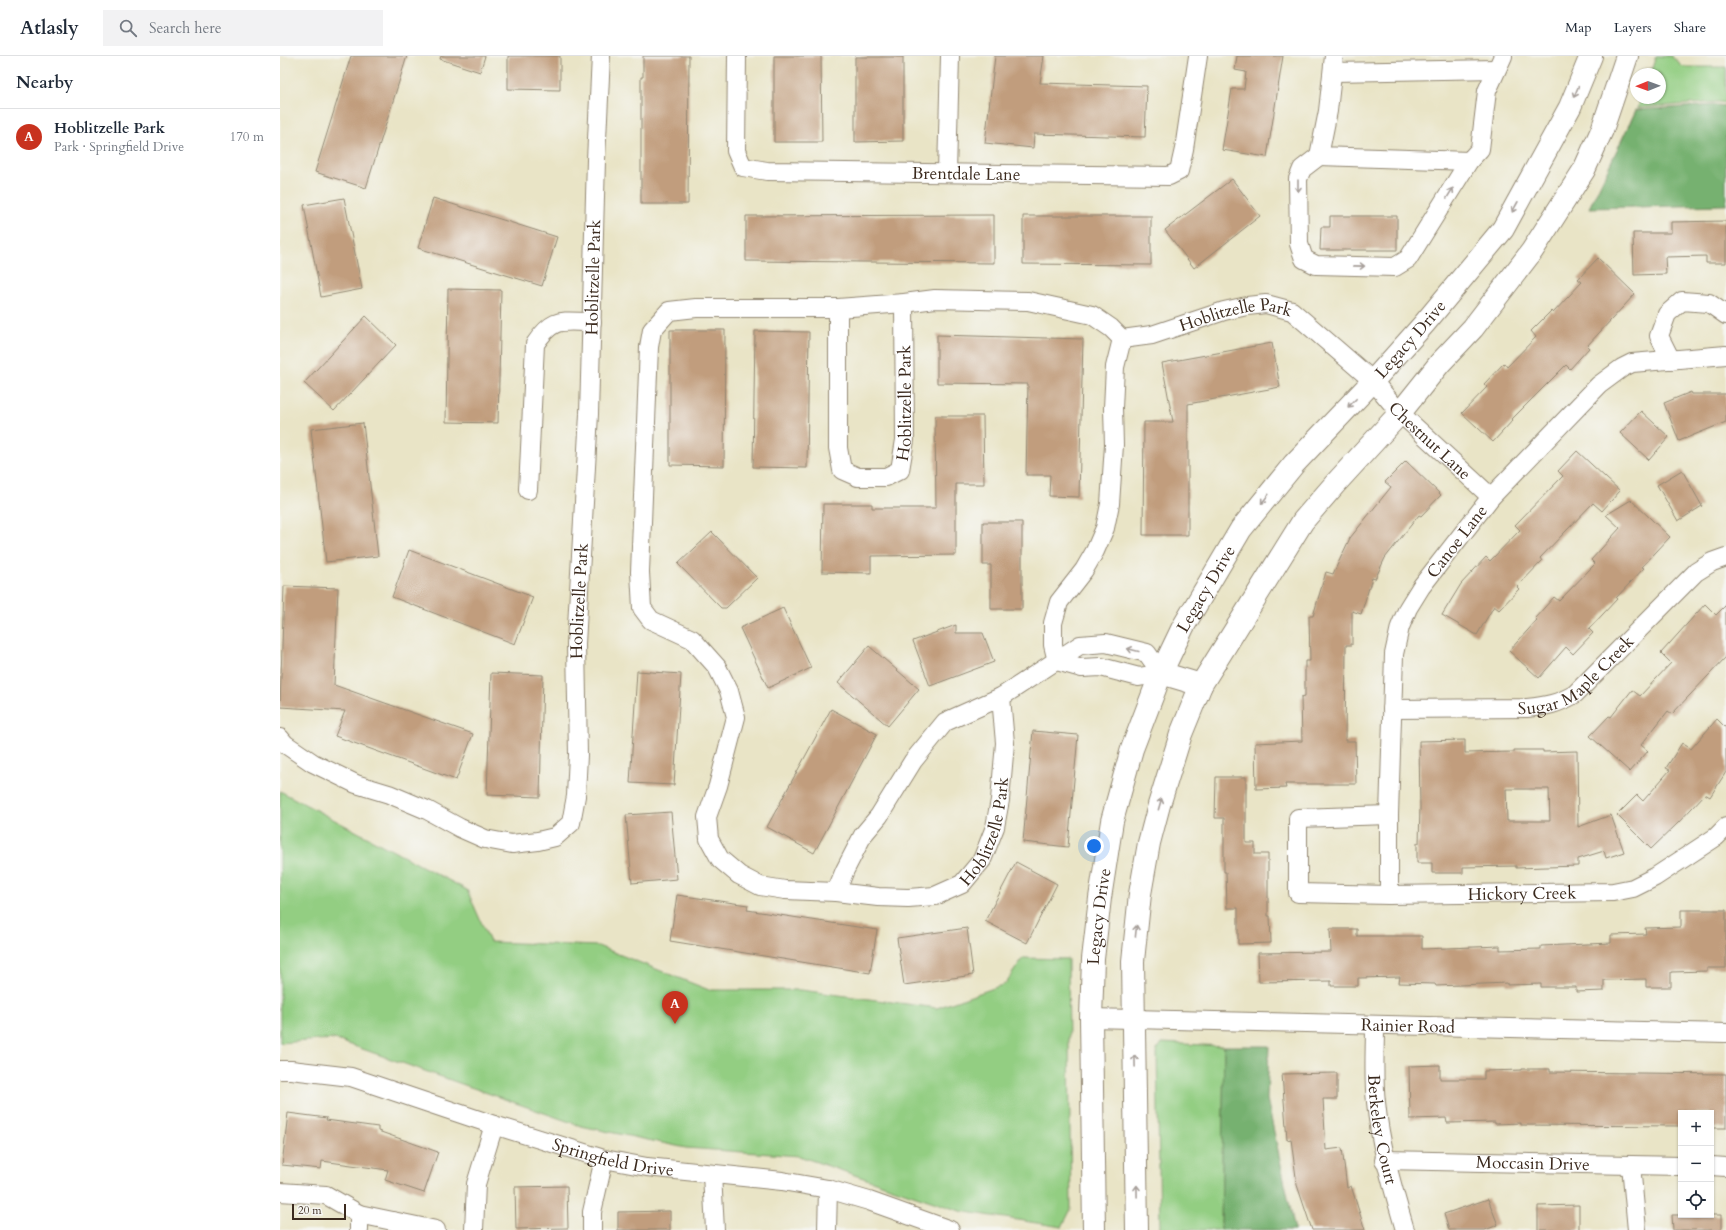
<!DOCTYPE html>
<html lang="en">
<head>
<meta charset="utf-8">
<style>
	:root { --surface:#fff; --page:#f2f2f3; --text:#1f2937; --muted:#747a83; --line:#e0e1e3; --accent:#c8321e }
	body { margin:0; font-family:Cardo,serif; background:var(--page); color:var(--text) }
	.controls { position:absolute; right:12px; bottom:12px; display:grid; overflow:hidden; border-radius:0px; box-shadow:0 1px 3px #0004 }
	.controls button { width:36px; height:36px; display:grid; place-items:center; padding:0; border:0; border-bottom:1px solid var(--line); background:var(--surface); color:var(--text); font:20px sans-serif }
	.compass { position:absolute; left:1350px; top:12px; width:36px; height:36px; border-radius:50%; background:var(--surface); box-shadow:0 1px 3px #0004; rotate:269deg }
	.scale { position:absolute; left:12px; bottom:10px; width:54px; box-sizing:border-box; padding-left:4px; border:2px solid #3b2a1e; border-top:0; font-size:11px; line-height:14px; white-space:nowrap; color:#3b2a1e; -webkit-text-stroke:3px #f6f6f2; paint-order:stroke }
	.you { position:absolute; left:814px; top:790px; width:14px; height:14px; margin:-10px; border:3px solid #fff; border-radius:50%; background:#1a73e8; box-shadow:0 0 0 6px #1a73e833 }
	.badge { display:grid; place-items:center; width:26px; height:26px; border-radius:50%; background:var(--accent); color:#fff; font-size:13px; font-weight:700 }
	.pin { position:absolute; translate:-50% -33px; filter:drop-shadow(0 1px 2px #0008) }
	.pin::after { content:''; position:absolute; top:21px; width:14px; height:12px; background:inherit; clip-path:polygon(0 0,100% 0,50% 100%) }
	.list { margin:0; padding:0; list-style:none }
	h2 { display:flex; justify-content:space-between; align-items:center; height:52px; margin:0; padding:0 16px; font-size:17px }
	h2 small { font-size:13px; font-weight:400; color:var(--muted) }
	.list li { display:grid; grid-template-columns:26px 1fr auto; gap:12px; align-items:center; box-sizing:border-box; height:56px; padding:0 16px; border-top:1px solid var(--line) }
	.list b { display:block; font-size:15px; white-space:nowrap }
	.list p { margin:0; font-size:13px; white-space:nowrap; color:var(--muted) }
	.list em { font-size:13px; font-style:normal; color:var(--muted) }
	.icon { flex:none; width:22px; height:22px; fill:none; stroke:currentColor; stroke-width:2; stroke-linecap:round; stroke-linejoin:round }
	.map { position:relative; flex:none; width:1446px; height:1174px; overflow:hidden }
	header { display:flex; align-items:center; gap:24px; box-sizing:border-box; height:56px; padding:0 20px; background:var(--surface); border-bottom:1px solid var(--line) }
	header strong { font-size:19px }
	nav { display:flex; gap:22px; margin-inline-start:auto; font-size:14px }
	.search { width:280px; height:36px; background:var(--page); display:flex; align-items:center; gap:10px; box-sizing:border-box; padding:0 14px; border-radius:0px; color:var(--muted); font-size:15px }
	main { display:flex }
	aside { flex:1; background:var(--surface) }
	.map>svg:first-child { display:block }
	.green { fill:#93ce82; stroke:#677c50 }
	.forest { fill:#76b170; stroke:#586e47 }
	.building { fill:#c19d7d; fill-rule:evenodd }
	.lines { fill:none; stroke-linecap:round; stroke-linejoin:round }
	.minor-casing { stroke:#928772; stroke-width:20 }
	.major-casing { stroke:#928772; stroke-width:24 }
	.minor { stroke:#fff; stroke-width:18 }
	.major { stroke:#fff; stroke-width:22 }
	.oneway { stroke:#a79f9a }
	.labels { text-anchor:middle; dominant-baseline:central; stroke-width:3.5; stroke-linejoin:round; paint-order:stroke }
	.street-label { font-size:17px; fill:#3b2a1e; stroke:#f6f6f2 }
</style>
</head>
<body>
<header>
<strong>Atlasly</strong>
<div class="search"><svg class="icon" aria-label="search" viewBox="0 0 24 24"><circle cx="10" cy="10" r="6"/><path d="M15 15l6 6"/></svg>Search here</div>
<nav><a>Map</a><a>Layers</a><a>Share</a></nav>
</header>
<main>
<aside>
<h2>Nearby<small></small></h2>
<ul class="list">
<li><span class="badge">A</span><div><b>Hoblitzelle Park</b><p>Park · Springfield Drive</p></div><em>170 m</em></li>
</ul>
</aside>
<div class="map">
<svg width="1446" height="1174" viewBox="0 0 1446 1174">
	<rect width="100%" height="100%" fill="#f6f6f2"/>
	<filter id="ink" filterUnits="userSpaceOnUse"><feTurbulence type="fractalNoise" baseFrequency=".025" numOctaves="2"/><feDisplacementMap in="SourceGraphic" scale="8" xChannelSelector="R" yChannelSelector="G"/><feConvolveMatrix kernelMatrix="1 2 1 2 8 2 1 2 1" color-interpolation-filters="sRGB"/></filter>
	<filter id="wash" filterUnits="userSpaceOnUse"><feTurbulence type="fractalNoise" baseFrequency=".012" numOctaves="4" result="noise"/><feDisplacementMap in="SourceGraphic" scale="16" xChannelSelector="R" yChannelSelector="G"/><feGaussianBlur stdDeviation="0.9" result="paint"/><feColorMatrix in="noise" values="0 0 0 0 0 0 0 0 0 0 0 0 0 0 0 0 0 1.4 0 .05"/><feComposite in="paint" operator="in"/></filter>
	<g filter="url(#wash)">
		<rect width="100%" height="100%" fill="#e9e4c6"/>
		<!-- green -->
		<g class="green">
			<polygon points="1376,0 1391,0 1403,11 1446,11 1446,47 1438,46 1358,52 1361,42 1380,42 1380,18 1370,18"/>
			<polygon points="0,735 187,834 210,886 318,890 429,934 521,934 657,952 725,928 743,902 788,903 791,1153 782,1171 680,1155 519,1100 406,1092 301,1070 54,983 0,987"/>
			<polygon points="882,987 944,990 941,1174 880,1174 877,994"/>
		</g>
		<!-- forest -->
		<g class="forest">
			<polygon points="1437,49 1446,50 1446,149 1309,152 1356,54"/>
			<polygon points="944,990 989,990 987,1043 1015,1174 941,1174"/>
		</g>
		<g id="blocks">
			<!-- building -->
			<g class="building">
				<polygon points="71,0 127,0 86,132 35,116"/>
				<polygon points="161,0 205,0 200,16 160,3"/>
				<polygon points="228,0 280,0 280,34 228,33"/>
				<polygon points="363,0 409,0 408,148 361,148 361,21 363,21"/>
				<polygon points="494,0 541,0 542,86 494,86"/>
				<polygon points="715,0 764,0 760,27 867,30 865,81 754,78 753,92 705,87"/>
				<polygon points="957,0 1003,0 987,101 942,94 952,33 964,33 966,16 955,14"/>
				<polygon points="575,1 623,1 623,85 575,86"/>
				<polygon points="952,123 980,160 914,212 885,174"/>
				<polygon points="64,142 82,233 41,241 24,149"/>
				<polygon points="153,142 277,181 262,230 138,192"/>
				<polygon points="714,159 714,207 466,205 466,160"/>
				<polygon points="743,160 871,160 871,209 743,208"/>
				<polygon points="1050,160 1117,160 1117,194 1040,194 1041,171 1050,171"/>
				<polygon points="1446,165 1446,207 1426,207 1426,200 1385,201 1386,218 1354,219 1353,177 1391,177 1391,166"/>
				<polygon points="1318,202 1355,238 1307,290 1309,292 1290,313 1286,309 1232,363 1233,364 1213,386 1182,357 1207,331 1204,328 1224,307 1227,311 1256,281 1251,275 1271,255 1273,257 1302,226 1298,223"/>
				<polygon points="168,233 221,234 218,367 166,366"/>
				<polygon points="86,260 116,289 54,355 24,327"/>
				<polygon points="390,274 445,274 444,410 390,409"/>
				<polygon points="475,275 529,276 527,412 473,411"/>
				<polygon points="657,279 803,283 799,441 769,440 770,419 746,419 748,328 657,327"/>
				<polygon points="992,287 1000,331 908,348 908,479 863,479 864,366 893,366 882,307"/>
				<polygon points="1411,336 1412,338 1446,338 1446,366 1399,385 1384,347"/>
				<polygon points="1361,355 1389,381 1369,404 1340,377"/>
				<polygon points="655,360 703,360 704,428 676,428 676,499 591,500 591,517 542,516 543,448 592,448 592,452 656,452"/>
				<polygon points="83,367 98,500 46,506 31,373"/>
				<polygon points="1297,395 1340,435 1322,455 1313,447 1260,502 1262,505 1237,531 1239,533 1219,554 1214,550 1197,579 1162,559 1181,528 1206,501 1210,505 1240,474 1235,469 1283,420 1278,415"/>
				<polygon points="1126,405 1161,439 1141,460 1139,459 1105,502 1095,523 1092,522 1081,558 1072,555 1072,589 1066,589 1065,685 1075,685 1076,728 1005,728 1006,732 976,733 975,687 1022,685 1021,641 1025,640 1025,605 1030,605 1029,560 1033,560 1046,516 1053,518 1070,482 1111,431 1105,426"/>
				<polygon points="1402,414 1422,450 1398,465 1377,429"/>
				<polygon points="1351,444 1390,481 1362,511 1364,512 1336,542 1337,543 1309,573 1313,577 1293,598 1286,591 1259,622 1229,595 1257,564 1255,562 1274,541 1279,545 1315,508 1311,504 1340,472 1326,459"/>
				<polygon points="703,466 742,466 742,553 711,553 711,509 703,509"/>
				<polygon points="432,476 477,522 446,552 441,552 398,508"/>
				<polygon points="129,494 253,541 235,588 112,541"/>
				<polygon points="4,530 58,532 54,629 193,678 176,724 55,680 65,655 0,651"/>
				<polygon points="1425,548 1436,559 1446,549 1446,601 1392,658 1388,655 1361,689 1368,695 1350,716 1310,680 1329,660 1331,661 1352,634 1360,640 1391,607 1381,597"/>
				<polygon points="503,552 531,612 488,632 460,572"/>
				<polygon points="676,569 676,577 703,577 714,606 650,630 633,585"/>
				<polygon points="589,590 639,633 608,670 558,627"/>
				<polygon points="357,615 401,618 394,729 350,727"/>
				<polygon points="211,617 263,619 260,741 207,739"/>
				<polygon points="551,653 597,678 534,797 487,771"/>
				<polygon points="1437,663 1446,672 1446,716 1430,741 1425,738 1398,767 1371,793 1337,759 1357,739 1363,745 1390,714 1386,712 1402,687 1411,693"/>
				<polygon points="753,675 798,679 788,791 743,786"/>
				<path d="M 1185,684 L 1185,697 L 1234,696 L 1234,694 L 1263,694 L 1263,696 L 1297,695 L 1298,771 L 1331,759 L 1344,796 L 1326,802 L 1324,795 L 1298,803 L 1298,810 L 1236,812 L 1236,810 L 1183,811 L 1183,817 L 1152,817 L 1152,807 L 1137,807 L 1137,787 L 1139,787 L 1140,752 L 1139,685 ZM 1226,733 L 1269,733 L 1270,765 L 1227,765 Z"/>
				<polygon points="936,721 966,721 966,787 975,787 975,798 988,798 988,860 990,860 991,887 958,888 958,852 947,852 946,816 944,816 944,762 935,762"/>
				<polygon points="391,756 397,823 352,827 346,759"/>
				<polygon points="736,806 777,828 747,887 705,865"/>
				<polygon points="397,839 468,849 467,854 597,874 590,917 390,885"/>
				<polygon points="1401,854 1446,854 1446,912 1427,912 1427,915 1391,916 1391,931 1366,931 1366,923 1324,924 1324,935 1296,936 1296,931 1261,931 1261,928 1227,929 1227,927 1156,930 1155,928 1119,927 1120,921 1078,922 1078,930 1051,930 1051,925 979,926 978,897 1051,896 1050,873 1077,873 1077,880 1142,880 1142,893 1220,890 1220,894 1261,893 1261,890 1331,887 1331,879 1366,878 1365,872 1401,871"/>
				<polygon points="687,872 693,919 624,929 617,882"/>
				<polygon points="1160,1009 1160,1023 1204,1023 1204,1015 1242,1014 1242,1013 1270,1013 1270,1016 1446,1018 1446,1072 1431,1072 1431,1057 1401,1057 1401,1070 1241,1069 1241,1067 1215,1068 1215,1066 1167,1067 1166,1062 1130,1063 1129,1010"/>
				<polygon points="1057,1017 1057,1043 1043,1043 1046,1094 1062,1092 1067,1132 1071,1130 1085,1174 1032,1174 1017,1129 1011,1083 1007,1084 1002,1018"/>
				<polygon points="8,1057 47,1062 46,1064 98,1071 98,1075 158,1096 144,1137 105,1124 108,1114 42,1105 41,1113 2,1109"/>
				<polygon points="287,1130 288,1172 236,1173 235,1131"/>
				<polygon points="1208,1143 1218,1169 1205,1174 1169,1174 1164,1158"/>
				<polygon points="1299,1149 1299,1174 1258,1174 1258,1150"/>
				<polygon points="390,1155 390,1174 338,1174 338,1156"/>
				<polygon points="1392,1159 1441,1159 1441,1174 1393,1174"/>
			</g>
		</g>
	</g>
	<g filter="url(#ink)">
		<use href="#blocks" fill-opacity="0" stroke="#928772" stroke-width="1"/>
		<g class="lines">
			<defs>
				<g id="minor">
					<path id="s1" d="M 457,0 L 456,95 L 463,111 L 487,115 L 889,120 L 899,115 L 904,93 L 918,0"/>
					<polyline points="1054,0 1048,55 1039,100 1189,105 1200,93 1207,35 1223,0"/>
					<polyline points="1053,16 1216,13"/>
					<polyline points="1039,100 1022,113 1018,123 1019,188 1024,203 1036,209 1115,211 1128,203 1189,105"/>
					<polyline points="667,117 670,0"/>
					<path id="s2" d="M 558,252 L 558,392 L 562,414 L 578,421 L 606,421 L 620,414 L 625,384 L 624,247"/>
					<polyline points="1391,304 1379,280 1387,258 1402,245 1429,247 1446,259"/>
					<path d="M 248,434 L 255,288 C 274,260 281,266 312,266"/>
					<polyline points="777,605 802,612 821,611 859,621 881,617 867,597 826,587 800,589 721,641 665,666 633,705 599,760 583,779 565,814 556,836 505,834 480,830 459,819 440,803 429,783 427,761 438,730 456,661 449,635 437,611 412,583 371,564 362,552 360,516 369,291 372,274 389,255 416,252 558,252 624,247 655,243 748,245 812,259 831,272 842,283"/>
					<path id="s3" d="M 777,605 L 773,589 L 773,567 L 779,546 L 804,514 L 815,495 L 825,472 L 830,448 L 834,389 L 833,352 L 835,311 L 842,283 L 872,279 L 944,255 L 967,250 L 986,248 L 1012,255 L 1093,325 L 1120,357 L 1211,441"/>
					<path id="s4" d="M 1112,653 L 1247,652 C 1266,650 1278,648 1295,638 L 1416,516 L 1432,506 L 1446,501"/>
					<path id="s5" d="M 0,682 L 5,688 L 33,707 L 76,728 L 109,738 L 147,754 L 180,772 L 205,783 L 232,788 L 258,785 L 275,781 L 291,767 L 296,740 L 298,699 L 296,588 L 309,358 L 316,104 L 321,0"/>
					<path id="s6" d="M 1109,759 L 1018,762 L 1018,837 L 1109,839 L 1333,836 L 1353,832 L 1375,821 L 1436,781 L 1446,771"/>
					<path id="s7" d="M 556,836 L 598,841 L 628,842 L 655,840 L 682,828 L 702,804 L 715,771 L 720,744 L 725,687 L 721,641"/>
					<path id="s8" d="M 1109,839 L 1109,759 L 1114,598 L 1120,571 L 1128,552 L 1141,531 L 1211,441 L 1319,329 L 1342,312 L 1352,307 L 1446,299"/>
					<path id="s9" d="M 811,962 L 1446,977"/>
					<path id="s10" d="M 1095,970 C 1095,995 1093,1021 1096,1046 C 1100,1090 1113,1132 1125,1174"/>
					<path id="s11" d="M 0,1014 L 11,1014 L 71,1021 L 214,1069 L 324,1103 L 367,1111 L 502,1125 L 548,1133 L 589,1145 L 670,1174"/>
					<path id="s12" d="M 1104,1104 L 1401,1110"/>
					<polyline points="1351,1109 1357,1174"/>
					<polyline points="1431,1110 1446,1111"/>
					<polyline points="432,1118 435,1174"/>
					<polyline points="0,1136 46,1139 79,1158 79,1174"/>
					<polyline points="79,1158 156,1174"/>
					<polyline points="194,1174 196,1128 214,1069"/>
					<polyline points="312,1174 312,1156 324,1103"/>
					<polyline points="547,1174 548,1133"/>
				</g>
				<g id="major">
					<polyline points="881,617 921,629"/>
					<path id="s13" d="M 814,1174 L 811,962 L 813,903 L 820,842 L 832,765 L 852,693 L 881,617 L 903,571 L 961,473 L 1014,408 L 1093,325 L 1144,268 L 1223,173 L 1290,51 L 1311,0"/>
					<polyline points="857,1174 853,905 860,838 869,787 879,749 901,678 921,629 1023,465 1055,428 1120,357 1160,307 1193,272 1252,195 1304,114 1322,74 1347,0"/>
				</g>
			</defs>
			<!-- minor casing -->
			<use href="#minor" class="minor-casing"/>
			<!-- major casing -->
			<use href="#major" class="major-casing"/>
			<!-- minor -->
			<use href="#minor" class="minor"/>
			<!-- major -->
			<use href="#major" class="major"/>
		</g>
		<!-- one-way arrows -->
		<defs><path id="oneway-shaft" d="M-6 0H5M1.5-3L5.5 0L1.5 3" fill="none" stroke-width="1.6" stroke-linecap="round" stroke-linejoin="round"/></defs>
		<g class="oneway">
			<use href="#oneway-shaft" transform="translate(1296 36) rotate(113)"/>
			<use href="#oneway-shaft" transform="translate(1018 130) rotate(90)"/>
			<use href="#oneway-shaft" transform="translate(1170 137) rotate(-58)"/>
			<use href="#oneway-shaft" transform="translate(1235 151) rotate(119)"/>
			<use href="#oneway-shaft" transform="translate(1079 210) rotate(1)"/>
			<use href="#oneway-shaft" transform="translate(1072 347) rotate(134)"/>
			<use href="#oneway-shaft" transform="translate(985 443) rotate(129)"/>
			<use href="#oneway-shaft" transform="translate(853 594) rotate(-166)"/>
			<use href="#oneway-shaft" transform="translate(880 748) rotate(-74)"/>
			<use href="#oneway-shaft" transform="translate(856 875) rotate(-84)"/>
			<use href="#oneway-shaft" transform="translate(855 1005) rotate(-91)"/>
			<use href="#oneway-shaft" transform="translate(857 1135) rotate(-91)"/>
		</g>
	</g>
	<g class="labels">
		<!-- street labels -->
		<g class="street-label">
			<text stroke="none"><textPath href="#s1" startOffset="336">Brentdale Lane</textPath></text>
			<text stroke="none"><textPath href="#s5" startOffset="869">Hoblitzelle Park</textPath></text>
			<text stroke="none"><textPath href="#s3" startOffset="456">Hoblitzelle Park</textPath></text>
			<text stroke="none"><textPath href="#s13" startOffset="986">Legacy Drive</textPath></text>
			<text stroke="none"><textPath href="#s2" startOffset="291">Hoblitzelle Park</textPath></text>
			<text stroke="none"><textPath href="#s3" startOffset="704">Chestnut Lane</textPath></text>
			<text stroke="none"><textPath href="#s8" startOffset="372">Canoe Lane</textPath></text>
			<text stroke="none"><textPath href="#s13" startOffset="662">Legacy Drive</textPath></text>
			<text stroke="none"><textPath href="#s5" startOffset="545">Hoblitzelle Park</textPath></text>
			<text stroke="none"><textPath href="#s4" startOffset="195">Sugar Maple Creek</textPath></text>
			<text stroke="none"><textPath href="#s7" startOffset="188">Hoblitzelle Park</textPath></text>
			<text stroke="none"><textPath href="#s6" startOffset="390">Hickory Creek</textPath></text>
			<text stroke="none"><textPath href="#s13" startOffset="314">Legacy Drive</textPath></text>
			<text stroke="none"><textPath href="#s9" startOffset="317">Rainier Road</textPath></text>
			<text stroke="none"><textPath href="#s10" startOffset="104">Berkeley Court</textPath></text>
			<text stroke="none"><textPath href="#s11" startOffset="346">Springfield Drive</textPath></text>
			<text stroke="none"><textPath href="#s12" startOffset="149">Moccasin Drive</textPath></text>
		</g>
	</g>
</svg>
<div class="controls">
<button>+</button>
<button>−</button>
<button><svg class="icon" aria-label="locate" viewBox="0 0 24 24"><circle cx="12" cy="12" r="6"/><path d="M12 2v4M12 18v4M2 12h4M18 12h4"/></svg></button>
</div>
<svg class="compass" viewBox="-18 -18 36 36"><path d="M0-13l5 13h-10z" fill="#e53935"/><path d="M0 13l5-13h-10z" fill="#747a83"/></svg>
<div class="scale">20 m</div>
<div class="you"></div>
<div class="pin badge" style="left:395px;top:968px">A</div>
</div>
</main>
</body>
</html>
